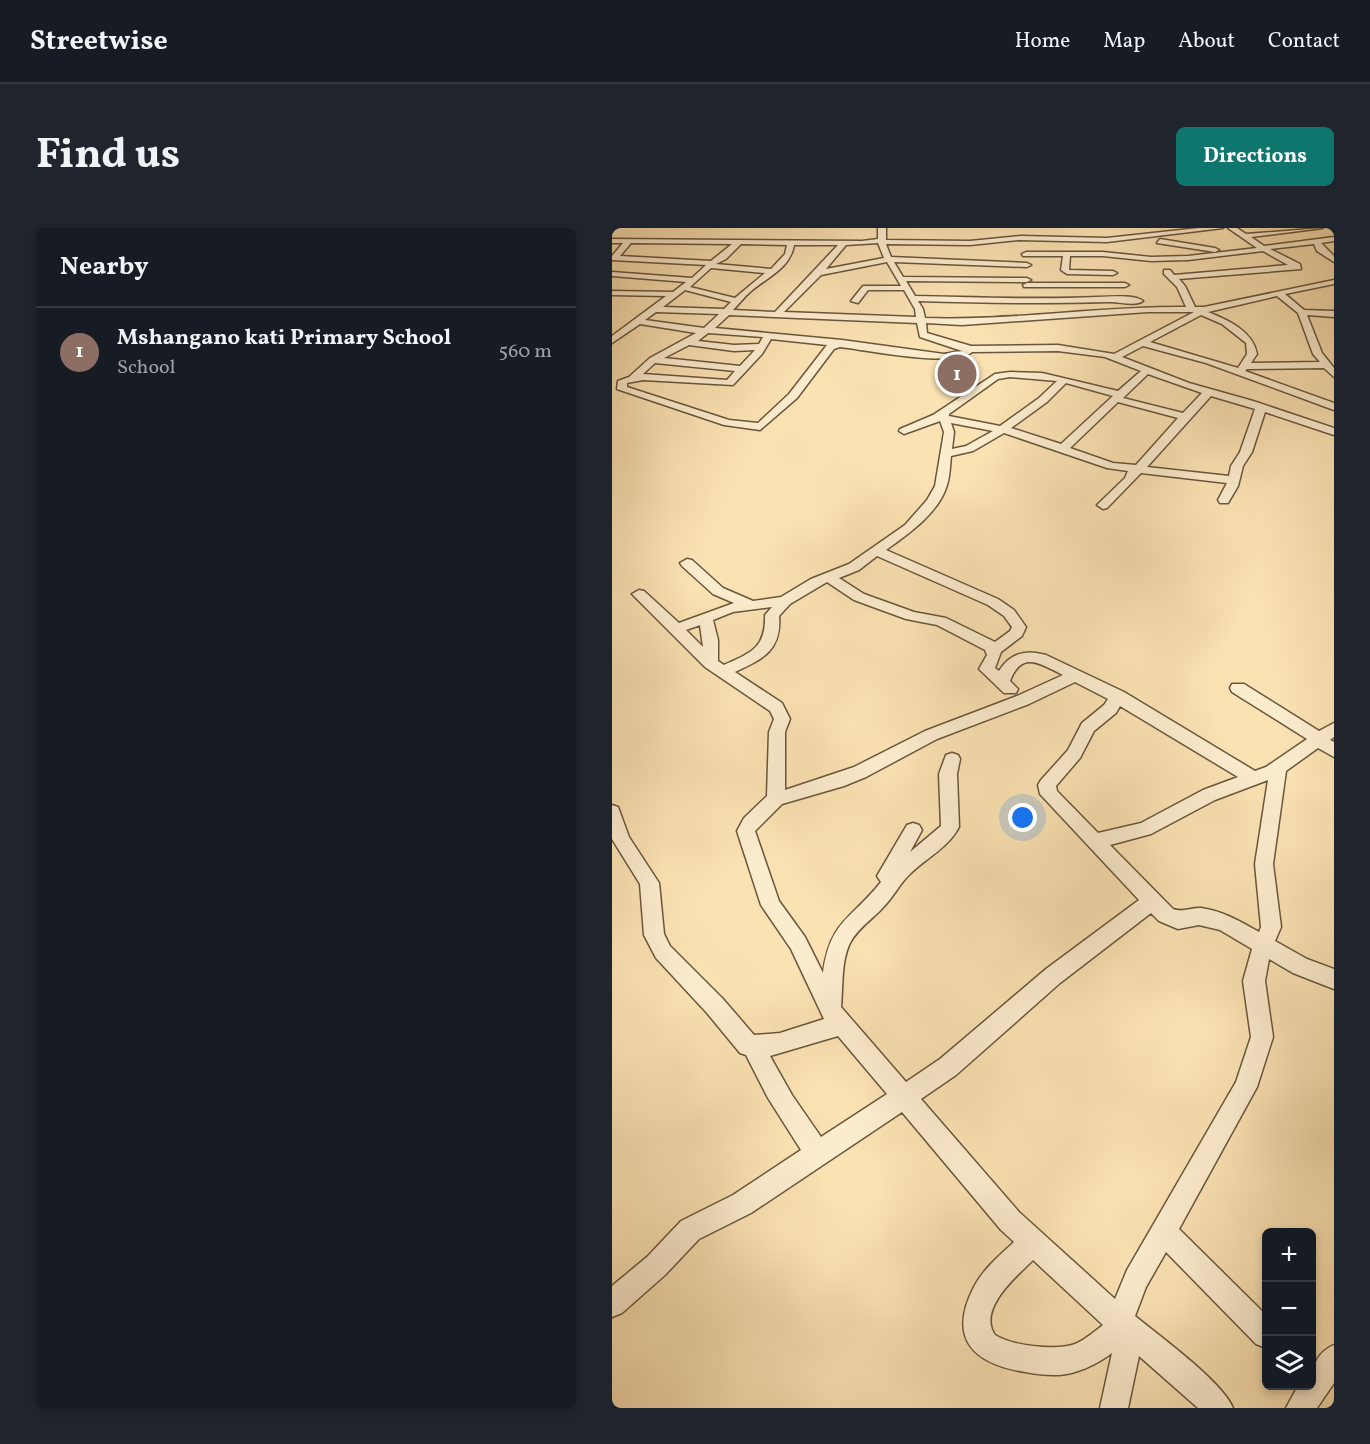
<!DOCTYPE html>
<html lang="en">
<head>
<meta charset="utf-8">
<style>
	:root { --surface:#171b24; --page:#20242c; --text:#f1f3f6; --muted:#9ea1a6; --line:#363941; --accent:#0f766e }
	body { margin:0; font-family:Vollkorn,serif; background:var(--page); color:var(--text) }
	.controls { position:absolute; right:18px; bottom:18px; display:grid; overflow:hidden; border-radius:9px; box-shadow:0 3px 9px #0003 }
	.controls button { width:54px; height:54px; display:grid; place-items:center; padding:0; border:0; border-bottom:2px solid var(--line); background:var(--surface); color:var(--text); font:30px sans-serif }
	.you { position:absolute; left:411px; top:590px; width:21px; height:21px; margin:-15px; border:4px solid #fff; border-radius:50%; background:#1a73e8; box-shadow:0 0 0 9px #1a73e833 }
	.badge { display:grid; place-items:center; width:39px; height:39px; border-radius:50%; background:var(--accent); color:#fff; font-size:20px; font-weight:700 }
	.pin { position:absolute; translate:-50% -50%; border:3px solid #fff; box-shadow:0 2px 6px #0006 }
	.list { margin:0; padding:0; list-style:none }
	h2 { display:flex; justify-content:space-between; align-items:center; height:78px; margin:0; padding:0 24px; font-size:26px }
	h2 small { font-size:20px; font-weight:400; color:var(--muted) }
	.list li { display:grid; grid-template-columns:39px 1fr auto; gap:18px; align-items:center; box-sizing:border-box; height:90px; padding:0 24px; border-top:2px solid var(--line) }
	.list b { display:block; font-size:22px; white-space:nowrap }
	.list p { margin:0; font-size:20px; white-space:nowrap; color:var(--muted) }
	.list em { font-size:20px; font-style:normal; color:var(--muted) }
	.icon { flex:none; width:33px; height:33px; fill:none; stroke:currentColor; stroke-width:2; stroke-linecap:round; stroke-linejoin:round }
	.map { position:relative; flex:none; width:722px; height:1180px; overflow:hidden; border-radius:9px }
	header { display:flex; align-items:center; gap:36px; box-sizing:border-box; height:84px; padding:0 30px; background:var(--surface); border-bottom:2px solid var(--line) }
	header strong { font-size:28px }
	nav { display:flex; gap:33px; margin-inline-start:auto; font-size:21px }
	.intro { display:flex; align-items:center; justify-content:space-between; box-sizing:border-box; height:144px; padding:0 36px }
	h1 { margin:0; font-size:42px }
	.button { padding:15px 27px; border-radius:9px; background:var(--accent); color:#fff; font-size:21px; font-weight:700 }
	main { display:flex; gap:36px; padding:0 36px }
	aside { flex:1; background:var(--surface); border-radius:9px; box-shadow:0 3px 9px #0003 }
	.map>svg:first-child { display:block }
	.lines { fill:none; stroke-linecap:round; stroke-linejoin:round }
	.minor-casing { stroke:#69563c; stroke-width:3 }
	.minor { fill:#fcecce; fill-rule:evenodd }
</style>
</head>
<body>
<header>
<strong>Streetwise</strong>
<nav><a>Home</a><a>Map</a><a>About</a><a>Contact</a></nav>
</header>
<div class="intro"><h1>Find us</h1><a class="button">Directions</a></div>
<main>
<aside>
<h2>Nearby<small></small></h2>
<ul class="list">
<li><span class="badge" style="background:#8d6e63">1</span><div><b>Mshangano kati Primary School</b><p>School</p></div><em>560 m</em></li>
</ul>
</aside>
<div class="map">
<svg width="722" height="1180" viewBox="0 0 722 1180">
	<rect width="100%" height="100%" fill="#fbe2b3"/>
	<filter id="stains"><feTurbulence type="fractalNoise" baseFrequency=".00333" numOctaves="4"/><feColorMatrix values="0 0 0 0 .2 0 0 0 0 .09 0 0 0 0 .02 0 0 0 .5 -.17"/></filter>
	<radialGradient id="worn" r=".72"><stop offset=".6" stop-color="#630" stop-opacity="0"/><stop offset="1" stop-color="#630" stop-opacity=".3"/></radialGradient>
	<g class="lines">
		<defs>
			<g id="minor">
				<path d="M 266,0 L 274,0 L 274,12 L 358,13 L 409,8 L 495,10 L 587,0 L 611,0 L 495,14 L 407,12 L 358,17 L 274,16 L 279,29 L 415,35 L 419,37 L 415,39 L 282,34 L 291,49 L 415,50 L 419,52 L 415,54 L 294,53 L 303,68 C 364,69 424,72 485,69 C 498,69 521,66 531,73 C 523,79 506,73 495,74 C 432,76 370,75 306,73 L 311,81 L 313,90 C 400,93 487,78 574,79 L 565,59 L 552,46 L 552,42 L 558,42 L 562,47 L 676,37 L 651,23 L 576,32 L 539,33 L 491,28 L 458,28 L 457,42 L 501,43 L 505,45 L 501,47 L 455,46 L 449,42 L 451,28 L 411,28 L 410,26 L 414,24 L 491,24 L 539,29 L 576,28 L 645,20 L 616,0 L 625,0 L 634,6 L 711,0 L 639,9 L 652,18 L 722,9 L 722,13 L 709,15 L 722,28 L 722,34 L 705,23 L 702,16 L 658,21 L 688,36 L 689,41 L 567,51 L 573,58 L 583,79 L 592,79 L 722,52 L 722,56 L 673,66 L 692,82 L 722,83 L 722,89 L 695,87 L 710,125 L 722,140 L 722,149 L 712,140 L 635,141 L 633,143 L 722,175 L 722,182 L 594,135 L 531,118 L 510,129 L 577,155 L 641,173 L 722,200 L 722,207 L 653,184 L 640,224 L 631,238 L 626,258 L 616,275 L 608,275 L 606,272 L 615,255 L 529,245 L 495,280 L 491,281 L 485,277 L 513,250 L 516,243 L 495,240 L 392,205 L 361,223 L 339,228 C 338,237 338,248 335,257 C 327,285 296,306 274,322 L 386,371 L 402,382 L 414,399 L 410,408 L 389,424 L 383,440 L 387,443 C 398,425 414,421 434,427 L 512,464 L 643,543 L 654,539 L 695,511 L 620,464 L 618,460 L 620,456 L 632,456 L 707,503 L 722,495 L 722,509 L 718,512 L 722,514 L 722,529 L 706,520 L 674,543 L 661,636 L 669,699 L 663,713 L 695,731 L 722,741 L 722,761 L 681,745 L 657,731 L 653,753 L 661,809 L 645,859 L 567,1001 L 654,1087 L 654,1120 L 644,1116 L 554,1024 L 534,1059 L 523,1088 C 547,1108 610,1153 621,1180 L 586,1180 L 527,1128 L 516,1180 L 488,1180 L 500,1125 C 489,1133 477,1140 463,1144 C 448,1149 429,1147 413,1144 C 362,1136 335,1111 362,1059 C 371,1041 388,1027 402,1014 L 389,1002 L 290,884 L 139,985 L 87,1011 L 53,1047 L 10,1085 L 0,1089 L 0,1058 L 35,1029 L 69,993 L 121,967 L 189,922 L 156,870 L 134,827 L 128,825 L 95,785 L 44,730 L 32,707 L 28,656 L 0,611 L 0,577 L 6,579 L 17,609 L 47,655 L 52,706 L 58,718 L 111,771 L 142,807 L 168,805 L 212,791 L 179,721 L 149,677 L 125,603 L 132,590 L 155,568 L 157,504 L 162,491 L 158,483 L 93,439 L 20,366 L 27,362 L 32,363 L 67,395 L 122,375 L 101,366 L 70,338 L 68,335 L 75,331 L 80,332 L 111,360 L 141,373 L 169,369 L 199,351 L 237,336 L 293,297 L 315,272 L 323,258 L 332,204 L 328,193 L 292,206 L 287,203 L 288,201 L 321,187 L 383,146 L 398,144 L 430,145 L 506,163 L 529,143 L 493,129 L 446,123 L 360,124 C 343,140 254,122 228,119 L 222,121 L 185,170 L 148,202 L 112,197 L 5,161 L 6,153 L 17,149 L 38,130 L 84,105 L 28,96 L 0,115 L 0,108 L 54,68 L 0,67 L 0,63 L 61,64 L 74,54 L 0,48 L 0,44 L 80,50 L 94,37 L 0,32 L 0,28 L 11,15 L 0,15 L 0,11 L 250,13 L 266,11 ZM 19,15 L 120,16 L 99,33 L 8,28 ZM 266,15 L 272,30 L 214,41 L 234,17 ZM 129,16 L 175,17 L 173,26 L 159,41 L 104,36 L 114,31 ZM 182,17 L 226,17 L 163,84 L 121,82 C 127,76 132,69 138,64 C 155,49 178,41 182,17 ZM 275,34 L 289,58 L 251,58 L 239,73 L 246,75 L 256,62 L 292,62 L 303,81 L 304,89 L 172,84 L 209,47 ZM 99,40 L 153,45 L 123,70 L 78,59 ZM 73,62 L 119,74 L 112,81 L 51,79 ZM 665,68 L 686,85 L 701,126 L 708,134 L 639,135 L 645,126 C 641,103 616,92 596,84 ZM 44,84 L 107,86 L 92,100 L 33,92 ZM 536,84 L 582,84 L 502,126 L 446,117 L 359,118 L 315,105 L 314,95 L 350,97 ZM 117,87 L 305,95 L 308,109 L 350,123 L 332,126 L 230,112 L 103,100 ZM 589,87 L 610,96 L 634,115 L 635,126 L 626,140 L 538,114 ZM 96,105 L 151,109 L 147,116 L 122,117 L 86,113 ZM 159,111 L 215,117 L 177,166 L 146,195 L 117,192 L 15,159 L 15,155 L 31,152 L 121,157 L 150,126 ZM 77,117 L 122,123 L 143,122 L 128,138 L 52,130 ZM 43,135 L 123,143 L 115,152 L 31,146 ZM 536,146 L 590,165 L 571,185 L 511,170 ZM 398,149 L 445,153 L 427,170 L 388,198 L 337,188 L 337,186 L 386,151 ZM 454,155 L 501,168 L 449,216 L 399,200 L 435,174 ZM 599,168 L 643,181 L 628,224 L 619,238 L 617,248 L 535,239 ZM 506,174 L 566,190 L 524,237 L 501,235 L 458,220 ZM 339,195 L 381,203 L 354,218 L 340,221 L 342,204 ZM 265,328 L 376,377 L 392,388 L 400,399 L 398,403 L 383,414 L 334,390 L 302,384 L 252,366 L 227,350 L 247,342 ZM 215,354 L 242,372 L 294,391 L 325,397 L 373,422 L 375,427 L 367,441 L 392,465 L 404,465 L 406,461 L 398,453 C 410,421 430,437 451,447 L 405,468 L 313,503 L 242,539 L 173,562 L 173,504 L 178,491 L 170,475 L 123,444 C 151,431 170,422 167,388 L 178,376 ZM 160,379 L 153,387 C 154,420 139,425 112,437 L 106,433 L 106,412 L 101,392 L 121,384 ZM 88,397 L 91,419 L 74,402 ZM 463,454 L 496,471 L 492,477 L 470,495 L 456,522 L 429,552 L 426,557 L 428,566 L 527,672 L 434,741 L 328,831 L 294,854 L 229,779 C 231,759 229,733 238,715 C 246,699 264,689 275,675 C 283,666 289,654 298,646 C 314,630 336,620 347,599 L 345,546 L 348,531 L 346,527 L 340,525 L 334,527 L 327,546 L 329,598 L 298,624 L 310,602 L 307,597 L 301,595 L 295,597 L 265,648 L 269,654 C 240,691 218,692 211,745 L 193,709 L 167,673 L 143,603 L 170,576 L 232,558 L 254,549 L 325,511 L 417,476 ZM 508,478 L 626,549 L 591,562 L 529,595 L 486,605 L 445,563 L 444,558 L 468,530 L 482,503 L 504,485 ZM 656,552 L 643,636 L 649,699 L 647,704 C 629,694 611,683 589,680 C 579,679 571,685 561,681 L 498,617 L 539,606 L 603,572 ZM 539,685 L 547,693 L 566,701 L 587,697 L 608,702 L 640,721 L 631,753 L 639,809 L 624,854 L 515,1042 L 503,1071 L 407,984 L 309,871 L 344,847 L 448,755 ZM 226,808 L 275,866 L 209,909 L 180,867 L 158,828 ZM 421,1032 L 491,1097 C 483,1103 473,1112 463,1116 C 444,1123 400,1118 383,1107 C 365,1081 405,1048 421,1032 Z"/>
				<polygon points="548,11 603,20 607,22 603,24 545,15"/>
				<polygon points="415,55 513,55 517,57 513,59 412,59 411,57"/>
				<path d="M 722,1117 L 722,1155 L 705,1180 L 674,1180 L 686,1158 L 700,1158 C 700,1139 704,1125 722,1117 Z"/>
			</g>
		</defs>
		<!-- minor casing -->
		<use href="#minor" class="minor-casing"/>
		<!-- minor -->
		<use href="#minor" class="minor"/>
	</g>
	<rect width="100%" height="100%" filter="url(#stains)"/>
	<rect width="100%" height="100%" fill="url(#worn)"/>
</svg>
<div class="controls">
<button>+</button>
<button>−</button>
<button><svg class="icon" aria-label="layers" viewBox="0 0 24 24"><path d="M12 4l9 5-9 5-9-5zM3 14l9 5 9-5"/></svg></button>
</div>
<div class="you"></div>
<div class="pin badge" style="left:345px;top:146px;background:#8d6e63">1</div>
</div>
</main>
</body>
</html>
